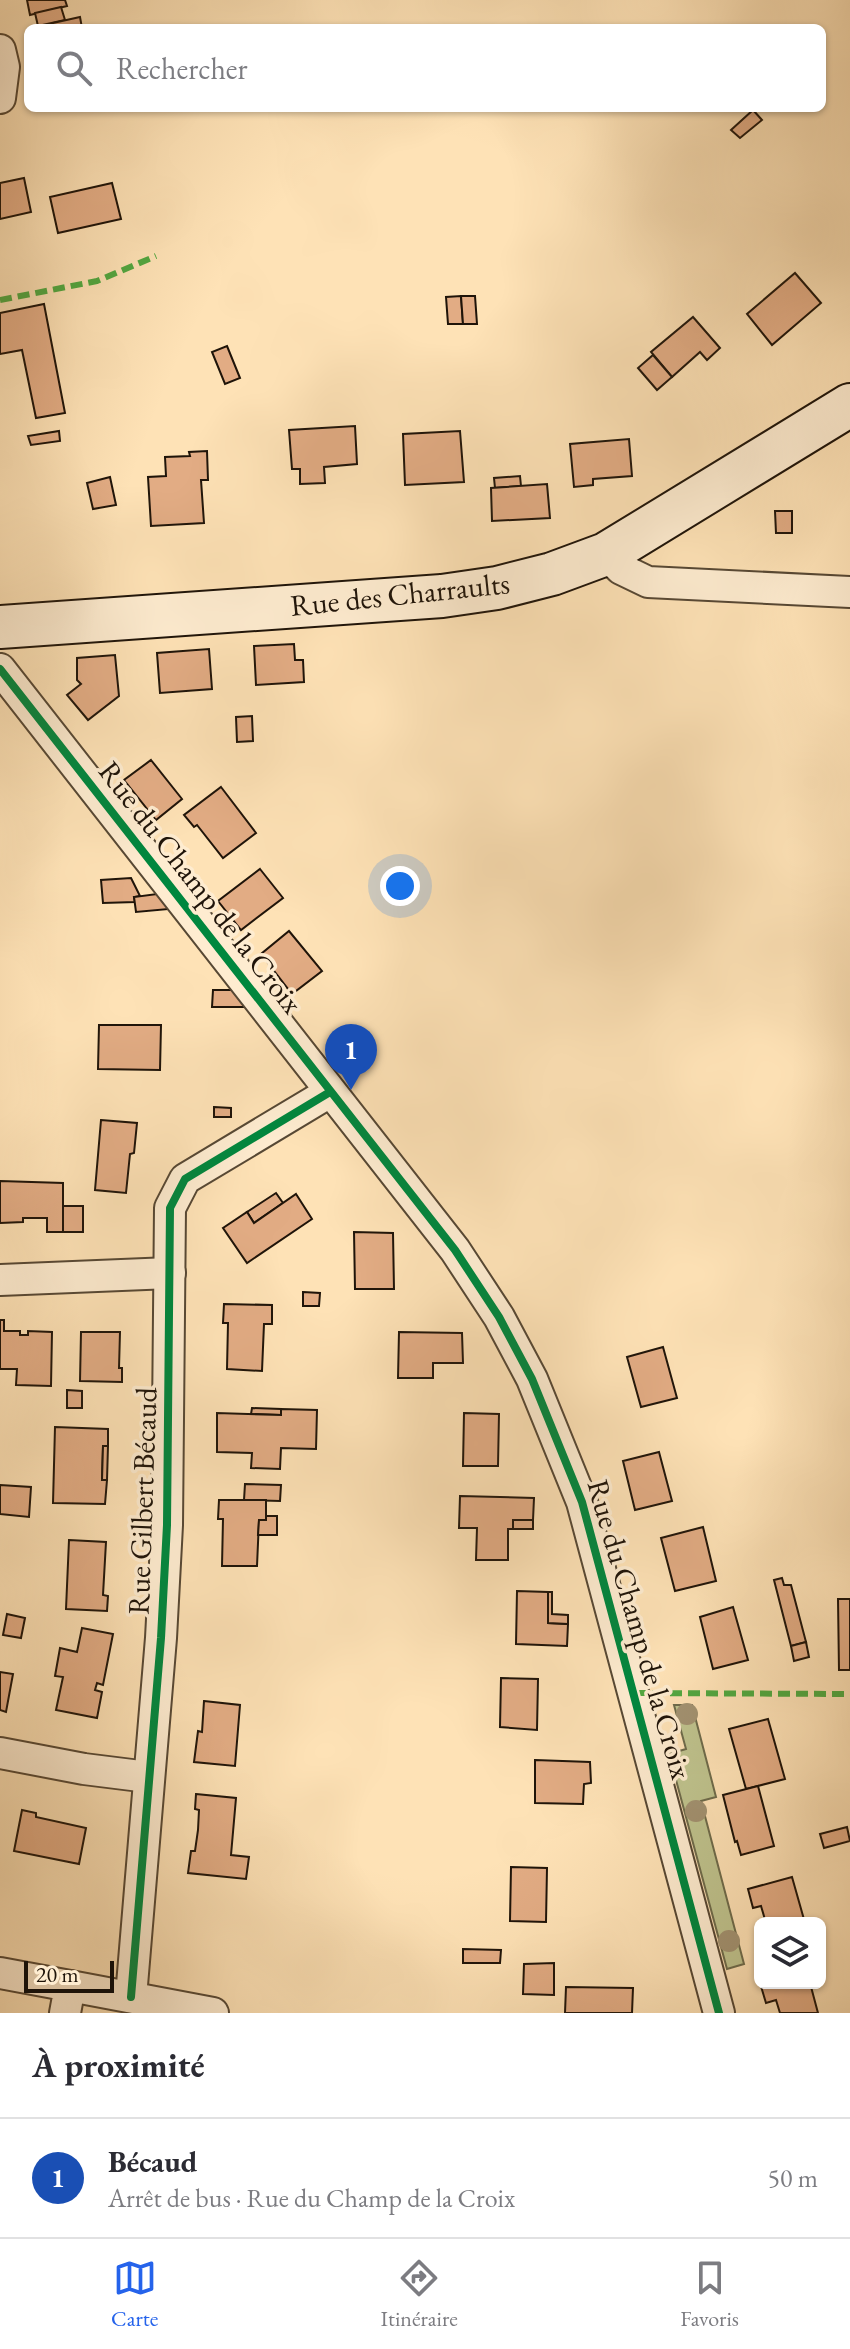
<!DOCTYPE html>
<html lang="fr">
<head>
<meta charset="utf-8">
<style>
	:root { --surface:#fff; --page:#f2f2f3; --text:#2b2b33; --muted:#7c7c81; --line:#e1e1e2; --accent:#2563eb }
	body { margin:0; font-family:"EB Garamond",serif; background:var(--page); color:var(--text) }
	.controls { position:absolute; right:24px; bottom:24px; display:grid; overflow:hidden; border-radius:12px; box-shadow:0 2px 6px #0004 }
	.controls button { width:72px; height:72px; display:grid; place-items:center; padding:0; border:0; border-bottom:2px solid var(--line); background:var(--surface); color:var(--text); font:40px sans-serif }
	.scale { position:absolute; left:24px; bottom:20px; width:90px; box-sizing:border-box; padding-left:8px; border:4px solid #1f1409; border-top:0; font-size:22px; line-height:28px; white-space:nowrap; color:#1f1409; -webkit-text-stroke:6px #feecd0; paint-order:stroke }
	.you { position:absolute; left:400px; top:886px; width:28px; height:28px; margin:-20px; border:6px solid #fff; border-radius:50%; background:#1a73e8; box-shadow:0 0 0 12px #1a73e833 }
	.badge { display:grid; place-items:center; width:52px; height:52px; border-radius:50%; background:var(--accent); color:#fff; font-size:26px; font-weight:700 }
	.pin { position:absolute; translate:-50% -66px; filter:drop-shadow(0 2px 4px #0008) }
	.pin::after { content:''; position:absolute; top:42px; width:28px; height:24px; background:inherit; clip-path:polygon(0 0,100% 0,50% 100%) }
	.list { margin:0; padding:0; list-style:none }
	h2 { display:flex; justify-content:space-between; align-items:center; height:104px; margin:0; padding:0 32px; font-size:34px }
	h2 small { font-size:26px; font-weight:400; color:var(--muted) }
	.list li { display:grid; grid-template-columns:52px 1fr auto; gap:24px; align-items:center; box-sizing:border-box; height:120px; padding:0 32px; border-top:2px solid var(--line) }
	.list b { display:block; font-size:30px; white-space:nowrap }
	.list p { margin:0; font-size:26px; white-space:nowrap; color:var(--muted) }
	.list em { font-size:26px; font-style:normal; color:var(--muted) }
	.icon { flex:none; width:44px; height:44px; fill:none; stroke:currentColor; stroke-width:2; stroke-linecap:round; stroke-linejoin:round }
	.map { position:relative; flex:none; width:850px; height:2013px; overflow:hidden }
	.search { position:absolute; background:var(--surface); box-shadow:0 2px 6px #0004; left:24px; right:24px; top:24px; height:88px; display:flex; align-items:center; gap:20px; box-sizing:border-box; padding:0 28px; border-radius:12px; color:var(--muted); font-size:30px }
	.sheet { height:224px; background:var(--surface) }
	nav { display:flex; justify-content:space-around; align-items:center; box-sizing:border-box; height:112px; border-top:2px solid var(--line); background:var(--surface); font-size:22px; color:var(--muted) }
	nav a { display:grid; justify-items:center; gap:4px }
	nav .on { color:var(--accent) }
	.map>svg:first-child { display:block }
	.green { fill:#bfc38e; stroke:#6f6c4c; stroke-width:2 }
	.building { fill:#e2ac84; stroke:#1f1409; stroke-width:2 }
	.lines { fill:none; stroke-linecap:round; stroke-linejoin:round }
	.street-casing { stroke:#574834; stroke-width:34 }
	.secondary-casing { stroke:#1f1409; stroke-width:46 }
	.street { stroke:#feecd0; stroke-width:30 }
	.secondary { stroke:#feecd0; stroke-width:42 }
	.quiet { stroke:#52a841; stroke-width:6; stroke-dasharray:12 6; stroke-linecap:butt }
	.cycleway-casing { stroke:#feecd0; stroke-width:13 }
	.cycleway { stroke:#00873e; stroke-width:8 }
	.tree { fill:#a29271 }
	.labels { text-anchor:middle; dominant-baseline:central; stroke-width:7; stroke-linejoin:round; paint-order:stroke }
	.street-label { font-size:30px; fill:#1f1409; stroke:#feecd0 }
</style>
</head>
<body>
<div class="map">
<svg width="850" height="2013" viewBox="0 0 850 2013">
	<rect width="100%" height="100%" fill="#fee2b6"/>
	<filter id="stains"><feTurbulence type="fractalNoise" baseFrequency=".0025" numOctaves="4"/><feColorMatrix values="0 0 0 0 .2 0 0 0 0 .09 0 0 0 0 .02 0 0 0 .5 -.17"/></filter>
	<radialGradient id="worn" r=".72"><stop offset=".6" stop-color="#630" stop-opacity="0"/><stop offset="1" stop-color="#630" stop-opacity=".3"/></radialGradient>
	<!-- green -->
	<polygon class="green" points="674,1705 692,1705 716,1797 701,1801 744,1964 727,1969 669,1754 686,1749"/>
	<!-- building -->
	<g class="building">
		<polygon points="27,0 65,0 67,6 30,15"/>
		<polygon points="61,7 65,20 38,26 35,13"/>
		<polygon points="80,17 82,28 54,28 53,23"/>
		<polygon points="753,110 762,120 740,138 731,130"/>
		<polygon points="24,178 31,212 0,219 0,183"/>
		<polygon points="112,183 121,219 58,233 50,197"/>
		<polygon points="795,273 821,303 772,345 747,314"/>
		<polygon points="461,296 463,324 448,324 446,297"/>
		<polygon points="461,296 475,296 477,324 463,324"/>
		<polygon points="44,304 65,413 36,418 22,350 0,354 0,313"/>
		<polygon points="693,317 720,348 707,360 700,352 672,377 651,352"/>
		<polygon points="227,346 240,378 225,384 212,352"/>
		<polygon points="653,355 672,377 657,390 638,368"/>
		<polygon points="355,426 357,464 324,467 325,483 300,484 300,469 292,469 289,430"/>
		<polygon points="59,431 60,441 31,445 28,436"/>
		<polygon points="460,431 464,482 405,485 403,434"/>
		<polygon points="629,439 632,476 593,479 593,485 574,487 570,444"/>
		<polygon points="207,451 208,480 201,480 204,523 151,526 148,477 166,476 165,457 190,456 189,452"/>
		<polygon points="520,476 521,486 495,488 494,478"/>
		<polygon points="110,477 116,505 93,509 87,483"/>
		<polygon points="547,484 550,518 492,521 491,488"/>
		<polygon points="775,511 792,511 792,533 776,533"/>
		<polygon points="294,644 295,660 303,660 304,682 256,685 254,646"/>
		<polygon points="209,649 212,689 160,693 157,653"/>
		<polygon points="115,655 119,696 88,720 67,695 81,684 77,680 77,658"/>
		<polygon points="252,716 253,741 237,742 236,717"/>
		<polygon points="151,760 182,799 156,820 124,780"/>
		<polygon points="221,787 256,833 223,858 197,825 194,827 184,815"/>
		<polygon points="260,869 283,898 241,930 218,901"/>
		<polygon points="131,878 140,896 134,897 135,902 103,903 101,880"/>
		<polygon points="157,894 169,909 136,912 134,897"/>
		<polygon points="289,931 322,971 292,994 261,954"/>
		<polygon points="213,990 232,990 245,1007 212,1007"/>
		<polygon points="99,1025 161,1025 160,1070 98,1069"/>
		<polygon points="214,1107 231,1108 231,1117 214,1117"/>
		<polygon points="101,1120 137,1123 134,1153 130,1154 126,1193 95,1190"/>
		<polygon points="0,1181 63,1183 63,1232 47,1232 47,1218 23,1218 23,1222 0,1223"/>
		<polygon points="276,1193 283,1203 254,1223 247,1212"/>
		<polygon points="296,1194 312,1219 247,1263 223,1228 247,1212 254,1223"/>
		<rect x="63" y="1206" width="20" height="26"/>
		<polygon points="354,1232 393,1233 394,1289 355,1289"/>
		<polygon points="303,1292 320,1293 319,1306 303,1306"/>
		<polygon points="224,1304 272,1305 272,1324 264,1324 262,1371 227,1369 228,1323 223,1323"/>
		<polygon points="0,1320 4,1320 4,1331 20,1331 20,1335 28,1335 28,1331 52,1332 51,1386 16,1385 17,1369 0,1369"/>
		<polygon points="81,1332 120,1332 119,1368 122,1368 122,1382 80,1381"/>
		<polygon points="399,1332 462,1333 463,1363 433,1363 433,1378 398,1378"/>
		<polygon points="663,1347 677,1398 641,1407 627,1357"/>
		<polygon points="67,1390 82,1391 82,1408 67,1408"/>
		<polygon points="252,1408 281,1409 281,1415 251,1414"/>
		<polygon points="281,1409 317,1410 316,1449 281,1448 280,1469 251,1468 252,1453 217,1452 217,1413 281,1415"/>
		<polygon points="464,1413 499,1414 498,1466 463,1466"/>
		<polygon points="55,1427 108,1429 108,1446 103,1446 102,1480 107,1480 105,1504 53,1503"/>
		<polygon points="103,1446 108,1446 107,1480 102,1480"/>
		<polygon points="659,1452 672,1501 635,1510 623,1461"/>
		<polygon points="245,1484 281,1485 280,1501 244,1500"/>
		<polygon points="0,1485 31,1487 29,1517 0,1514"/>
		<polygon points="460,1496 534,1498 533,1520 513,1520 513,1529 508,1529 508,1560 476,1560 477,1528 459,1528"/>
		<polygon points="219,1500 266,1500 266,1520 259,1520 257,1566 222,1566 223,1519 218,1519"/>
		<polygon points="266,1516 277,1516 277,1535 258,1535 259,1520 266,1520"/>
		<rect x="513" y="1520" width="20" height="9"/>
		<polygon points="703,1527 716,1581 675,1591 661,1538"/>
		<polygon points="69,1540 106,1542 103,1595 108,1596 107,1611 66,1609"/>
		<polygon points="782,1578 784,1585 791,1585 806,1642 791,1646 774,1580"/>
		<polygon points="517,1591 548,1592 548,1623 568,1624 567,1646 516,1644"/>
		<polygon points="548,1592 552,1592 552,1614 568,1615 568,1624 548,1623"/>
		<polygon points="838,1599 850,1599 850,1670 839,1670"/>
		<polygon points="733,1607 748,1660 713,1669 700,1617"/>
		<polygon points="7,1614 25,1618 21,1638 3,1635"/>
		<polygon points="82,1628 113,1634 103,1685 97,1683 95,1690 102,1692 97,1718 56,1710 63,1677 55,1676 60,1648 77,1652"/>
		<polygon points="806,1642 809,1657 794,1661 791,1646"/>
		<polygon points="0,1672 13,1674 6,1712 0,1710"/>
		<polygon points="501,1678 538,1679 537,1730 500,1727"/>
		<polygon points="204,1701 240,1705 235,1766 194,1762 198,1731 202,1732"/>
		<polygon points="768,1719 785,1779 746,1789 729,1729"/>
		<polygon points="535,1760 590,1762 591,1783 584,1784 583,1804 535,1803"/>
		<polygon points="758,1786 774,1846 741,1855 737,1841 735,1842 723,1795"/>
		<polygon points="196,1794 236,1798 231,1855 249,1857 246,1879 188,1873 191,1851 195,1851 198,1830 199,1810 195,1809"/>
		<polygon points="22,1810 36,1813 36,1817 86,1828 79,1864 14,1851"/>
		<polygon points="847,1827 850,1841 824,1848 820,1834"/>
		<polygon points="511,1867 547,1868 546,1922 510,1921"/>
		<polygon points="792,1877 805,1923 766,1923 761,1906 753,1908 748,1889"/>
		<polygon points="463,1949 501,1950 500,1963 463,1963"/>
		<polygon points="554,1963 554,1995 523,1994 524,1964"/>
		<polygon points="760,1972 760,1983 810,1983 818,2013 780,2013 776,2000 766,2003 757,1973"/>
		<polygon points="566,1987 633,1988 632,2013 565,2013"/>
	</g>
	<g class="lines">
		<defs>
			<g id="street">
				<polyline points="0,50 4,67 0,98"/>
				<polyline points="606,554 621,569 648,582 850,592"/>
				<polyline points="0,669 455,1250 499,1317 532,1379 582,1502 719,2013"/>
				<polyline points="0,1280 170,1273"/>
				<polyline points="0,1753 84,1769 148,1777"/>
				<polyline points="0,1973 70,1986 65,2013"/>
				<polyline points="70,1986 213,2013"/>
				<polyline points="131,1997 161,1638 167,1525 170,1208 185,1179 330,1092"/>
			</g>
			<polyline id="secondary" points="0,627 442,596 497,588 552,574 606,554 850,405"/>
		</defs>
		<!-- street casing -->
		<use href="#street" class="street-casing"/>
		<!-- secondary casing -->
		<use href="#secondary" class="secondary-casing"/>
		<!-- street -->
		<use href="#street" class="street"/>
		<!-- secondary -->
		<use href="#secondary" class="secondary"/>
		<!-- quiet -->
		<g class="quiet">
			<polyline points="0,300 97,281 156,256"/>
			<polyline points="634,1693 850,1694"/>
		</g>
		<defs>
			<g id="cycleway">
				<polyline points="0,669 455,1250 499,1317 532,1379 582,1502 719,2013"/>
				<polyline points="131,1997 161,1638 167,1525 170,1208 185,1179 330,1092"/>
			</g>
		</defs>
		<!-- cycleway casing -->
		<use href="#cycleway" class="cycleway-casing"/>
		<!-- cycleway -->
		<use href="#cycleway" class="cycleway"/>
	</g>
	<!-- trees -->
	<g class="tree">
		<circle cx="687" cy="1714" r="11"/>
		<circle cx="696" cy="1811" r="11"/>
		<circle cx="729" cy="1941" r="11"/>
	</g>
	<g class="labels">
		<!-- street labels -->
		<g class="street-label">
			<text transform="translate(400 594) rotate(-6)">Rue des Charraults</text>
			<text transform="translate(201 887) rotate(52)">Rue du Champ de la Croix</text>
			<text transform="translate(142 1501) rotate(-88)">Rue Gilbert Bécaud</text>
			<text transform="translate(640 1629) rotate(74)">Rue du Champ de la Croix</text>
		</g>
	</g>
	<rect width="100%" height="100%" filter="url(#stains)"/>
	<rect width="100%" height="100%" fill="url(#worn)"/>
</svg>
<div class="controls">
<button><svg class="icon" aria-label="layers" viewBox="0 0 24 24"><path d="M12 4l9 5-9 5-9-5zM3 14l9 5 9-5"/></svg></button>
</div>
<div class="scale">20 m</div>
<div class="you"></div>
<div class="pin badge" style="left:351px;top:1090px;background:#1a4fb4">1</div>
<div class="search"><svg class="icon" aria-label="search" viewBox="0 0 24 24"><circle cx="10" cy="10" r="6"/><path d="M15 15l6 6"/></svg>Rechercher</div>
</div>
<section class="sheet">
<h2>À proximité<small></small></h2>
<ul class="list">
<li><span class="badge" style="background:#1a4fb4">1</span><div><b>Bécaud</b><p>Arrêt de bus · Rue du Champ de la Croix</p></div><em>50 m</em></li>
</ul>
</section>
<nav>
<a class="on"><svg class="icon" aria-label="map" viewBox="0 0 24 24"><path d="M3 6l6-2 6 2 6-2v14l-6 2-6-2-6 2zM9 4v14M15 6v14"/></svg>Carte</a>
<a><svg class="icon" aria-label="directions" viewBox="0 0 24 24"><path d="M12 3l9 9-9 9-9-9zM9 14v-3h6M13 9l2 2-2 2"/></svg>Itinéraire</a>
<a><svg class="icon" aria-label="saved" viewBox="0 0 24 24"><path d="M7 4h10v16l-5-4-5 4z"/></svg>Favoris</a>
</nav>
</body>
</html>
